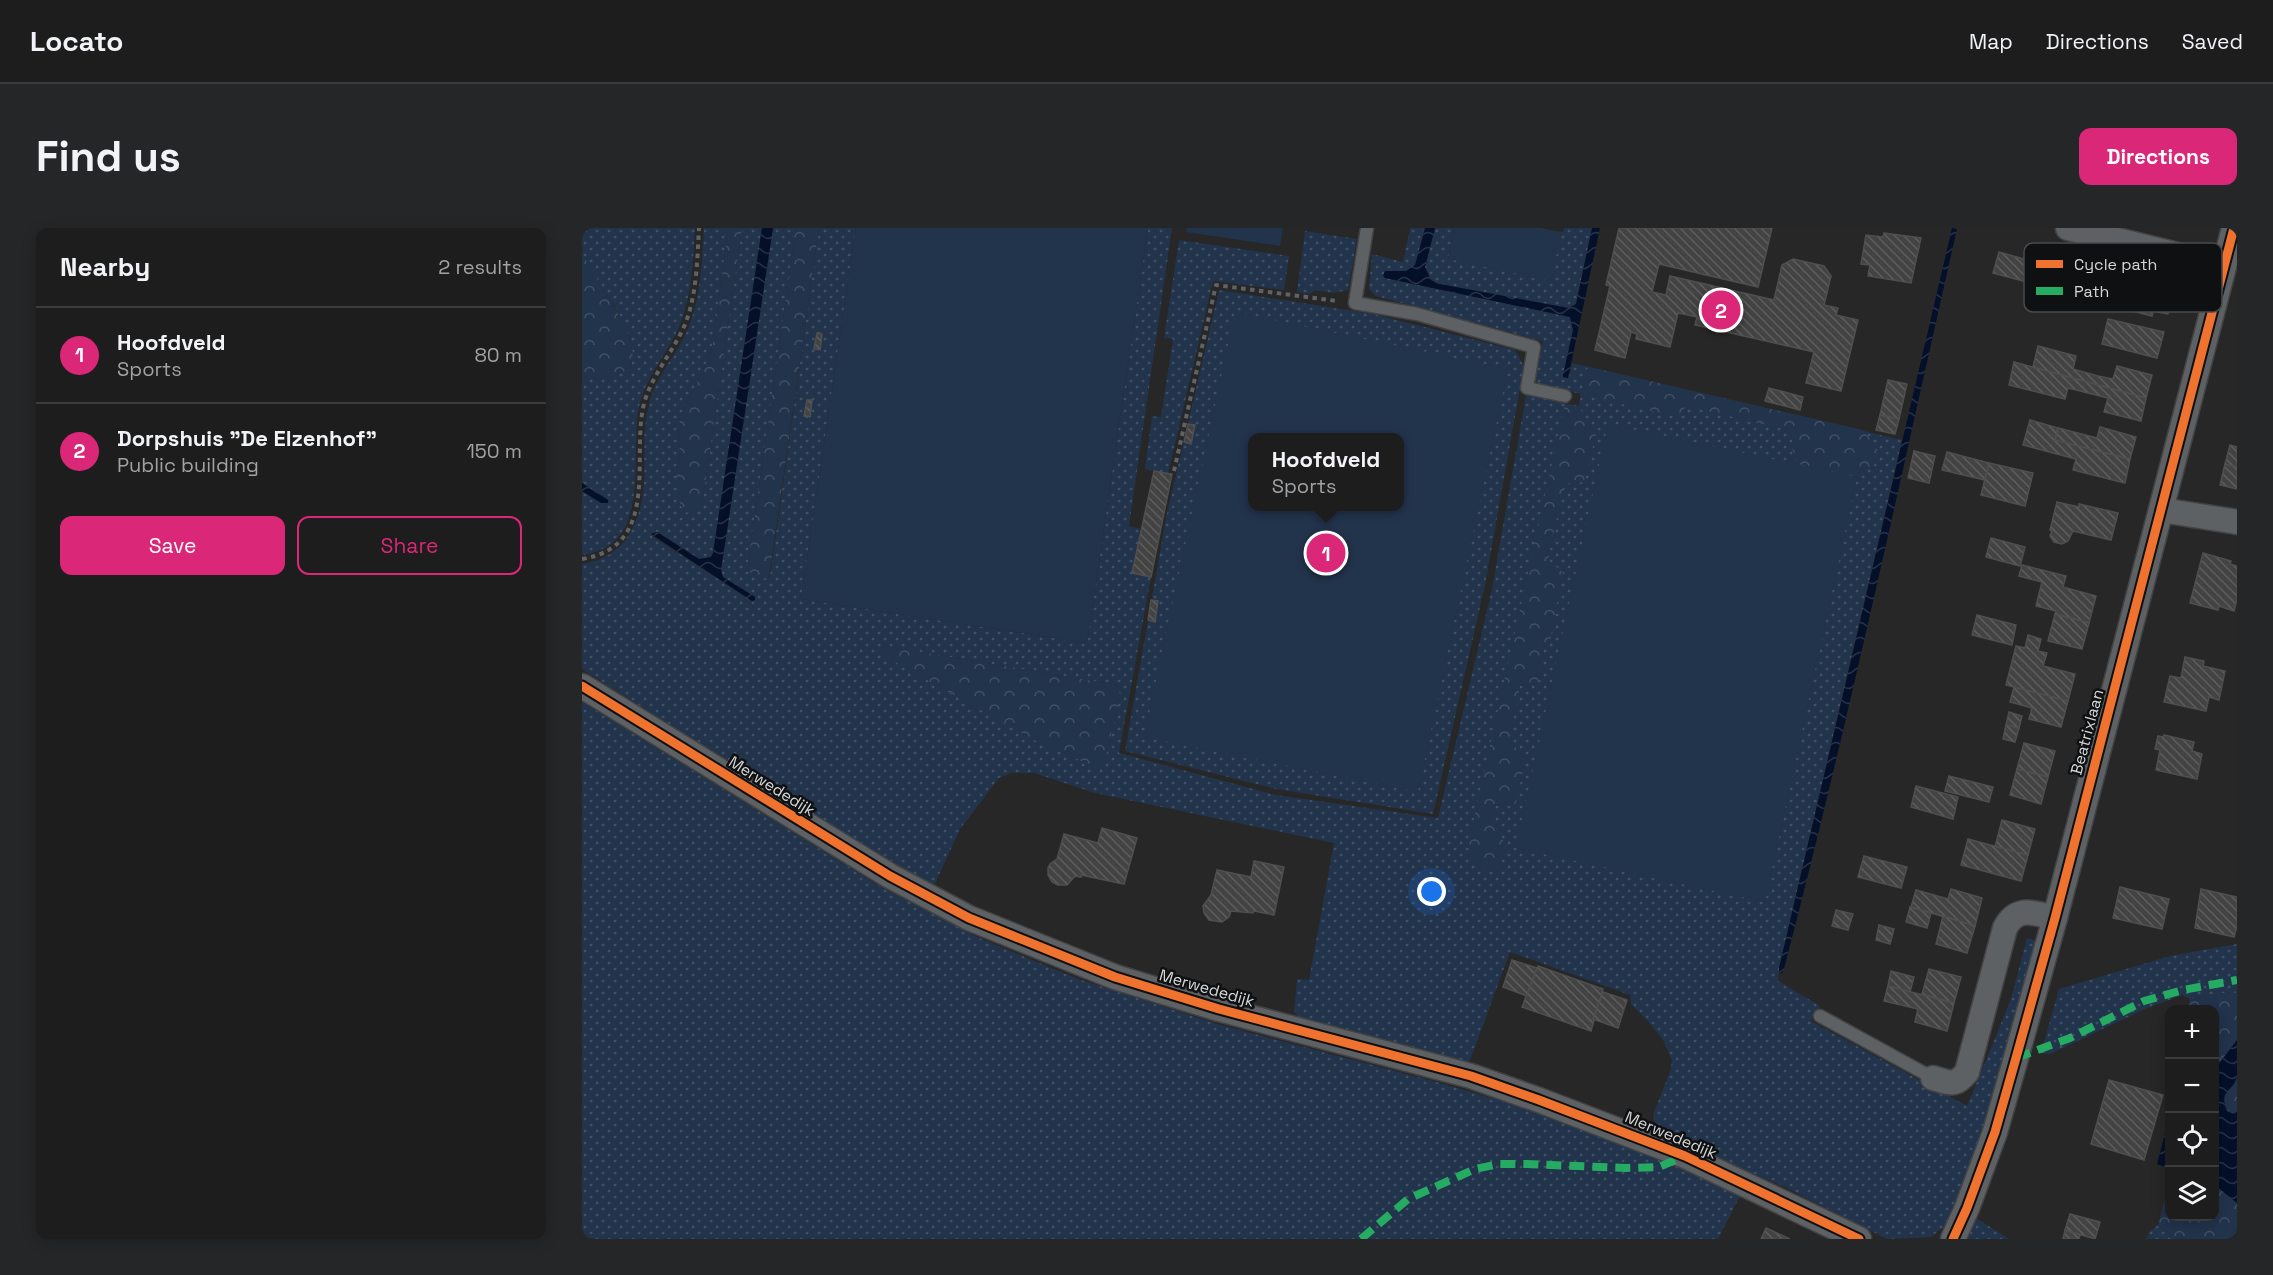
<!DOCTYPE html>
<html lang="en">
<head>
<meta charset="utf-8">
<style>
	:root { --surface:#1d1d1e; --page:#252627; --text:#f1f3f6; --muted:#a0a2a4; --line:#3b3b3c; --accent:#db2777 }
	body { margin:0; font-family:"Space Grotesk",sans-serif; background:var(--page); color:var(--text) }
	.controls { position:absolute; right:18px; bottom:18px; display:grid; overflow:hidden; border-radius:12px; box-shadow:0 3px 15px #0003 }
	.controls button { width:54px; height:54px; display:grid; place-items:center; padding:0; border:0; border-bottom:2px solid var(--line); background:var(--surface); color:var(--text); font:30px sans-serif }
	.you { position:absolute; left:850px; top:664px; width:21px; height:21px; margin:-15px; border:4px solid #fff; border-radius:50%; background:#1a73e8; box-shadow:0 0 0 9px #1a73e833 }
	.badge { display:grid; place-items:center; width:39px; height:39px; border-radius:50%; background:var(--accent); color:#fff; font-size:20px; font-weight:700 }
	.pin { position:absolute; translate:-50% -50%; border:3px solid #fff; box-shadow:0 2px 6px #0006 }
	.popup { position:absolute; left:666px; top:205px; width:156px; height:78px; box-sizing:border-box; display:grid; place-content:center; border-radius:12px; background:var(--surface); filter:drop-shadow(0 2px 4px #0005); font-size:20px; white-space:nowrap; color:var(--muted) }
	.popup b { font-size:22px; color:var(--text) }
	.popup::after { content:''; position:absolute; left:50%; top:100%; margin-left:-12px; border:12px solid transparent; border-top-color:var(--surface) }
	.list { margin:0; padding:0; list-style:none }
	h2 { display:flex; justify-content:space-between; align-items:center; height:78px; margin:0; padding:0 24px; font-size:26px }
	h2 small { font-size:20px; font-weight:400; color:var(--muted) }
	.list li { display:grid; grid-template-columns:39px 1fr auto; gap:18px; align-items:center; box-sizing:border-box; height:96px; padding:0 24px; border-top:2px solid var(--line) }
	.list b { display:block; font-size:22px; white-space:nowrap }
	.list p { margin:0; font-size:20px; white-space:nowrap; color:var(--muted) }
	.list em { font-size:20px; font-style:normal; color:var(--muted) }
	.actions { display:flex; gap:12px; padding:18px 24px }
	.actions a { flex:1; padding:14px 0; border:2px solid var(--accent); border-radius:12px; text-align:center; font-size:21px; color:var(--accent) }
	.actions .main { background:var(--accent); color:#fff }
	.icon { flex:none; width:33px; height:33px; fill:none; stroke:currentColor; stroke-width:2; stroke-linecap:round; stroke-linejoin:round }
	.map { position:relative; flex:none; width:1655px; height:1011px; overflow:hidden; border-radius:12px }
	header { display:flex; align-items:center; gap:36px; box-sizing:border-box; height:84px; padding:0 30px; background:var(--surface); border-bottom:2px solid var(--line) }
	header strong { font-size:28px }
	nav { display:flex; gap:33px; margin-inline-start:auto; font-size:21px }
	.intro { display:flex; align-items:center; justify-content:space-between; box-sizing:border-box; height:144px; padding:0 36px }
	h1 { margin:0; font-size:42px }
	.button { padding:15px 27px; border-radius:12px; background:var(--accent); color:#fff; font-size:21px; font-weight:700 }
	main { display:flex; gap:36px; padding:0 36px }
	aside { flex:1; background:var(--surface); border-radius:12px; box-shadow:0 3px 15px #0003 }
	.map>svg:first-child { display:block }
	.grass { fill:url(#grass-dots); fill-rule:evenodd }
	.forest { fill:url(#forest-crowns) }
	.pitch { fill:#22334c; fill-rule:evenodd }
	.water { fill:url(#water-waves) }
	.building { fill:url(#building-back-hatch); stroke:#4f4f50; stroke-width:1.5 }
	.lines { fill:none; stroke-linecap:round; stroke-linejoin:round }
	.lane-casing { stroke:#434344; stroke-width:15 }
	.street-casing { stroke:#434344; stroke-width:27 }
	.path { stroke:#606265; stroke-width:4; stroke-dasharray:4.5 4.5; stroke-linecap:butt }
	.lane { stroke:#5e6164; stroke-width:12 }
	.street { stroke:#5e6164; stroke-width:24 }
	.quiet { stroke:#26ab63; stroke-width:8; stroke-dasharray:15 8; stroke-linecap:butt }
	.cycleway-casing { stroke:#0f1011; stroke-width:13 }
	.cycleway { stroke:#ef722f; stroke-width:9 }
	.labels { text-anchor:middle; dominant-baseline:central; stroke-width:5; stroke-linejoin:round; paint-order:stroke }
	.street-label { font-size:16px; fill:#d5d6d7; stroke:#0f1011 }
	.key { fill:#0f1011; stroke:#4a4b4c; stroke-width:1.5 }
	.key-label { font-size:16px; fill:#d5d6d7 }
</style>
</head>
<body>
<header>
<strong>Locato</strong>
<nav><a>Map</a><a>Directions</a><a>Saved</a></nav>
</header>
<div class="intro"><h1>Find us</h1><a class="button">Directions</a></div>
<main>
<aside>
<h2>Nearby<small>2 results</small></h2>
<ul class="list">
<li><span class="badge">1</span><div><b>Hoofdveld</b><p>Sports</p></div><em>80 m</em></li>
<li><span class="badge">2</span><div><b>Dorpshuis &quot;De Elzenhof&quot;</b><p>Public building</p></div><em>150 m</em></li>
</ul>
<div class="actions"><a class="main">Save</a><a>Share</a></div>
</aside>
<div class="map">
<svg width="1655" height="1011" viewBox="0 0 1655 1011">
	<defs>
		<pattern id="grass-dots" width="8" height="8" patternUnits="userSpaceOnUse" patternTransform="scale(1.5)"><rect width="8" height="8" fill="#22334c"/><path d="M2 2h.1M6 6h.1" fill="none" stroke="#415065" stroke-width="1.8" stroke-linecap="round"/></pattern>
		<pattern id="forest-crowns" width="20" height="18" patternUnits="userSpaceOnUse" patternTransform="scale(1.5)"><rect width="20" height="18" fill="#22334c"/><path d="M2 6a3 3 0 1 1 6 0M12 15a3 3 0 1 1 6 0" fill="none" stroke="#415065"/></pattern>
		<pattern id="water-waves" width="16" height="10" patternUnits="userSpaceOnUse" patternTransform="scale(1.5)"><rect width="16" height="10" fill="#041029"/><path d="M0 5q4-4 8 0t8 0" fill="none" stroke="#283247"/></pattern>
		<pattern id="building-back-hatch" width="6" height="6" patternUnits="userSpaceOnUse" patternTransform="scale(1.5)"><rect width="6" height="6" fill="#434344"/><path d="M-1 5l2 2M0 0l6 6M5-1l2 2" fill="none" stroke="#5d5d5e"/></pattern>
	</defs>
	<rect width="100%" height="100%" fill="#272728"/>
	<!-- grass -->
	<g class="grass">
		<path d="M 0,0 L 113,0 C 111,33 110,68 97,99 C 86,124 67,145 59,171 C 44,219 76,317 0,327 L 0,263 L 19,275 L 26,272 L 0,255 L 0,151 L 28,150 L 49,140 C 57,97 18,64 1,28 C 0,20 0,8 0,0 Z"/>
		<path d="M 122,0 L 146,0 L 132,112 L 123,138 L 98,189 L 96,207 L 98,224 L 94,247 L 120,277 L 160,0 L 180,0 L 131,325 L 129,329 L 117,331 L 76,304 L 70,308 L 170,373 L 173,372 L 173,369 L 141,349 L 139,342 L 191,0 L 214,0 L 166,335 L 177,351 L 188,349 L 237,0 L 274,0 L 219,371 L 505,415 L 566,0 L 590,0 L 547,298 L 559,301 L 550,345 L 569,349 L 537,525 L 694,567 L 856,590 L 910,361 L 944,167 L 997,178 L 999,166 L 953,155 L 961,113 L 794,68 L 787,61 L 790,26 L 821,34 L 828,0 L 843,0 C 840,12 839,39 825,43 C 814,47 813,42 803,50 L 988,89 L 991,102 L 981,150 L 987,149 L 990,135 L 1320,212 L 1197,740 L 1196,753 L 1238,778 L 1229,793 L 1385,878 L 1429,771 L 1445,710 L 1455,713 L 1394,923 L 1373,982 L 1365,996 L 1349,1009 L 1305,1011 L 1201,958 L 1076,906 L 1071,887 L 1089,841 L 1090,832 L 1081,812 L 1066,793 L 1049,776 L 1048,767 L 928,724 L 886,838 L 719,792 L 712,784 L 715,751 L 727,752 L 752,615 L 513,565 L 452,545 L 429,545 L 417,550 L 378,601 L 351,660 L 315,640 L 0,441 L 0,336 C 20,333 38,323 48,305 C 73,260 55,222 67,176 C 73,149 94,128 105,103 C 119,71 120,34 122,0 ZM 302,418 L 536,457 L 538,469 L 523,532 L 518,540 L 298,420 Z"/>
		<polygon points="853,0 872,0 866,30 968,52 979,4 981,4 982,0 1010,0 994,76 987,80 978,80 858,56 849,52 843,39"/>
		<polygon points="723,3 775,11 766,62 751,65 734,62 727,66 715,64"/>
		<polygon points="597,12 707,28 702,62 631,53 586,246 563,241 570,188 579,189 591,111 582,110"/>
		<path d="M 637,62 L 791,86 L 933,122 L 942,138 L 903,357 L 851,586 L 694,561 L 543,523 L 584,290 ZM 670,210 L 818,210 L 818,278 L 670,278 Z"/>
		<polygon points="0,474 301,660 395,709 499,752 639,797 862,856 977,890 1160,964 1136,1011 0,1011"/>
		<polygon points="1655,716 1655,763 1608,771 1601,767 1563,781 1468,826 1459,825 1477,761 1588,728"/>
		<polygon points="1394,990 1427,1011 1384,1011"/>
		<polygon points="1576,997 1595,1011 1564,1011 1568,1003"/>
	</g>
	<!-- forest -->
	<g class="forest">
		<polygon points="146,0 160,0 120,277 109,285 102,284 98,276 94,247 98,224 96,207 98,189 123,138 132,112"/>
		<polygon points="214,0 237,0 187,350 177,351 169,346 166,335"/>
		<polygon points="0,25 44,99 51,125 49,140 28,150 0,151"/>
		<polygon points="1007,139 1281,202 1295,220 1293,236 1275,249 1216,236 1210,220 1211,203 1103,178 1101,185 1090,188 1006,168 1000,162 1003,143"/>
		<polygon points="983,176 997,179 1014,206 1002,254 982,256 966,332 981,344 968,413 958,417 961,428 955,456 938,458 928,510 943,535 933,577 913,578 913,594 925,621 914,646 893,635 886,618"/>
		<polygon points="302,418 536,457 538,469 523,532 518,541 459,516 297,425 298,419"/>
		<polygon points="1655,763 1655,812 1633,841 1632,782 1605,782 1608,771"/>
		<path d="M 1655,850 L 1655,884 L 1651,886 L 1645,883 C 1638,865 1645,864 1655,850 Z"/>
		<polygon points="1587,955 1588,988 1632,988 1633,957 1655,975 1655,1011 1595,1011 1576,997"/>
	</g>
	<!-- pitch -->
	<g class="pitch">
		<polygon points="274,0 566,0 505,415 219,371"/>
		<polygon points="605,0 701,0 698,18 604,4"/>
		<polygon points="872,0 959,0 979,4 969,53 866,31"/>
		<path d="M 653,84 L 926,141 L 836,564 L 562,509 ZM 670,210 L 818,210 L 818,278 L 670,278 Z"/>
		<polygon points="1026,196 1275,249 1183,674 934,620"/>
	</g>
	<!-- water -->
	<g class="water">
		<polygon points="180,0 191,0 139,342 141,349 173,369 173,372 170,373 69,306 75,304 117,331 129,329 131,325"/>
		<polygon points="843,0 853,0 843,39 849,52 858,56 987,80 994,76 1010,0 1018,0 986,150 981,149 981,147 991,102 988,89 803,50 801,48 803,43 824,43 833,37"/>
		<path d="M 1370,0 L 1375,1 C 1319,248 1266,496 1202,741 L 1200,745 L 1198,745 L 1197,740 Z"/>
		<polygon points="0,255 26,272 26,275 19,275 0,263"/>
		<path d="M 1655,812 C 1655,823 1655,837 1655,848 C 1652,865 1636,860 1645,883 L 1651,886 L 1655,884 L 1655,975 L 1633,957 L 1633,841 Z"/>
		<polygon points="1587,890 1587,941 1575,936"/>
	</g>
	<!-- building -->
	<g class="building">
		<polygon points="1037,0 1190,0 1176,59 1077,36 1070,64 1084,67 1088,48 1192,72 1200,37 1211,31 1242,38 1249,48 1242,77 1256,80 1254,87 1276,92 1259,163 1224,155 1232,124 1113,97 1115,89 1096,85 1088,119 1054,111 1055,106 1049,104 1043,130 1013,122 1028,58 1024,57"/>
		<polygon points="1302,5 1339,10 1329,55 1286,48 1288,37 1279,36 1284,7 1301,9"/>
		<polygon points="1417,24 1492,45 1486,65 1411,45"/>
		<polygon points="1536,45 1593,60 1586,86 1571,83 1570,88 1527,77"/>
		<polygon points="1526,91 1582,104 1575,130 1520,116"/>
		<polygon points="235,105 240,106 238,122 232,121"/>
		<polygon points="1456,118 1494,128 1491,141 1516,148 1531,151 1535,138 1570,147 1564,170 1451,139"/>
		<polygon points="1432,134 1564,170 1559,193 1522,184 1526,170 1486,160 1483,171 1427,157"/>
		<polygon points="1306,152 1325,156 1317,191 1298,187"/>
		<polygon points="1187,160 1221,169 1218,182 1183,173"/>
		<polygon points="225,172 230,172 228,189 222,188"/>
		<polygon points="1298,187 1317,191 1313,206 1294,202"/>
		<polygon points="1448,192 1476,200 1473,212 1548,231 1543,255 1491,242 1494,231 1441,217"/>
		<polygon points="606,196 613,197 609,216 602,214"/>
		<polygon points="1518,199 1554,209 1548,231 1473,212 1476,200 1515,210"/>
		<polygon points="1648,217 1655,219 1655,239 1643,236"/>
		<polygon points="1332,223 1353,228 1347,255 1326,250"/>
		<polygon points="1365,224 1407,235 1403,252 1360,242"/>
		<polygon points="1407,235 1451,245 1443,278 1399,267"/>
		<polygon points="1643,236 1655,239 1655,261 1638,257"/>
		<polygon points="572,243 590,246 569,349 550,345"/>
		<polygon points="1475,274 1497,279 1497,276 1536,285 1529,312 1491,303 1486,313 1480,316 1472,314 1468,308 1470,303 1468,302"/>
		<polygon points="1409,310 1443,319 1438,338 1404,329"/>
		<polygon points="1621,325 1649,333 1648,336 1655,338 1655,371 1652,383 1637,378 1636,382 1608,375"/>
		<polygon points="1440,337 1484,348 1481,359 1514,368 1507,395 1473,386 1474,383 1454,378 1460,354 1437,348"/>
		<polygon points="569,372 576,373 573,394 566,392"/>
		<polygon points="1473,386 1507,395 1500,421 1466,413"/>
		<polygon points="1395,387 1434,397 1430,417 1390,407"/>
		<polygon points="1446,407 1459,411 1456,423 1465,425 1461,438 1493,446 1486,473 1424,457 1434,418 1443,420"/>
		<polygon points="1603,429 1622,433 1621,438 1643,443 1637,472 1627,469 1624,483 1582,474 1588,448 1599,450"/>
		<polygon points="1432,459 1486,473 1479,499 1447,491 1450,480 1428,474"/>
		<polygon points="1427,484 1440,488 1437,500 1424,497"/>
		<polygon points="1424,497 1437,500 1433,514 1421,511"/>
		<polygon points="1582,507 1612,514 1610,523 1620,526 1615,551 1574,542 1578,522 1573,521 1576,508 1581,509"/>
		<polygon points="1442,515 1473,523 1466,549 1435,541"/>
		<polygon points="1435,541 1466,549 1459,576 1428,567"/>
		<polygon points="1367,548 1411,559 1407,574 1363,563"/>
		<polygon points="1334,558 1376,569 1371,591 1329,579"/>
		<polygon points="1420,592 1453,601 1446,627 1413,619"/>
		<polygon points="520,600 555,610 542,656 499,647 499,649 493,648 485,657 476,657 470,654 466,647 466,640 468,636 475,631 482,606 516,615"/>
		<polygon points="1386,611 1446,627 1439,653 1379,637"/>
		<polygon points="1282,628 1325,639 1319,660 1276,649"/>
		<polygon points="672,633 702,639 692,687 672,683 671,685 649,683 647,689 640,694 627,692 622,685 621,678 629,667 635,642 669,649"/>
		<polygon points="1538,659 1587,671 1580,701 1531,690"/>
		<polygon points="1369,661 1400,670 1393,698 1329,679 1334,662 1366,671"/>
		<polygon points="1619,661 1655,669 1655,698 1652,709 1613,700"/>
		<polygon points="1328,679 1349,685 1345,700 1324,694"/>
		<polygon points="1254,682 1271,686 1266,702 1250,698"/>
		<polygon points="1361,688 1393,698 1385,725 1354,716"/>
		<polygon points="1297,697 1312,701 1308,716 1294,712"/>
		<polygon points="930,732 955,740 945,768 921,759"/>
		<polygon points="956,738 1021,761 1009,803 940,779"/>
		<polygon points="1347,741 1379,749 1372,775 1340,766"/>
		<polygon points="1309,743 1332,749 1328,764 1306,758"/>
		<polygon points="1306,758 1372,775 1365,803 1333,794 1336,781 1302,773"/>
		<polygon points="1021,764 1045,772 1036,800 1011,791"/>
		<polygon points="1527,852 1581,867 1562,932 1509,916"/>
		<polygon points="1488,986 1518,994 1513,1011 1483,1002"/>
		<polygon points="1184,1000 1208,1011 1179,1011"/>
		<polygon points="1483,1002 1498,1007 1497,1011 1481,1011"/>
	</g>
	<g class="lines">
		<defs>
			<g id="lane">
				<polyline points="785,0 773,75 835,86 952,119 945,160 983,168"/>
				<polyline points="1238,788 1351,850"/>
			</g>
			<g id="street">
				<polyline points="1486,0 1641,38"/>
				<polyline points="1579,282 1655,294"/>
				<polyline points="0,458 308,648 387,690 533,749 637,781 889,848 957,872 1103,928 1277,1011"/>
				<path d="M 1351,850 C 1368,855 1373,859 1385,844 L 1423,700 C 1435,677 1452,685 1473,690"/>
				<polyline points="1371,1011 1385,980 1413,904 1434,830 1473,690 1652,0"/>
			</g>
		</defs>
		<!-- lane casing -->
		<use href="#lane" class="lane-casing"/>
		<!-- street casing -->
		<use href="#street" class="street-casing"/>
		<!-- path -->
		<g class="path">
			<polyline points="592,243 634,57 755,73"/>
			<path d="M 0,331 C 82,318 47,225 63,172 C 71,147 88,127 100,103 C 115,72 115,34 117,0"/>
		</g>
		<!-- lane -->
		<use href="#lane" class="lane"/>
		<!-- street -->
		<use href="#street" class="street"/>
		<!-- quiet -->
		<g class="quiet">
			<polyline points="1434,830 1488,810 1562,773 1601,762 1655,752"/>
			<polyline points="779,1011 826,971 893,941 917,936 945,936 1044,940 1077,939 1103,928"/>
		</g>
		<defs>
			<g id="cycleway">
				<polyline points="0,458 308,648 387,690 533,749 637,781 889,848 957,872 1103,928 1277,1011"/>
				<polyline points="1371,1011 1385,980 1413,904 1434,830 1473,690 1652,0"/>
			</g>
		</defs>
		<!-- cycleway casing -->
		<use href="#cycleway" class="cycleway-casing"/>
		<!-- cycleway -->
		<use href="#cycleway" class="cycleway"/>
	</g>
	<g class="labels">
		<!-- street labels -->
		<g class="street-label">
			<text transform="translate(1505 504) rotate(-75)">Beatrixlaan</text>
			<text transform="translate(190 558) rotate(32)">Merwededijk</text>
			<text transform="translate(625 760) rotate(16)">Merwededijk</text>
			<text transform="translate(1089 907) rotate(23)">Merwededijk</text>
		</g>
	</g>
	<!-- legend -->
	<rect x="1442" y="15" width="198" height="69" rx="9" class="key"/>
	<rect x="1454" y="32" width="27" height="8" fill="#ef722f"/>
	<rect x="1454" y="59" width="27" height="8" fill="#26ab63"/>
	<g class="key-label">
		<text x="1492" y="42">Cycle path</text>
		<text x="1492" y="69">Path</text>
	</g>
</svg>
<div class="controls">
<button>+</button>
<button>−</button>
<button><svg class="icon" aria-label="locate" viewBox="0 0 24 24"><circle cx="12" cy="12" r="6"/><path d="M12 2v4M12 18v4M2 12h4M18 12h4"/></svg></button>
<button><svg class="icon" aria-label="layers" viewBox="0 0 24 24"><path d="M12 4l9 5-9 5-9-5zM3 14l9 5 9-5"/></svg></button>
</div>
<div class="you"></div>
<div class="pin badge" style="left:744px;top:325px">1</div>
<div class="popup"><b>Hoofdveld</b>Sports</div>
<div class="pin badge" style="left:1139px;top:82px">2</div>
</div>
</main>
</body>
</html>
